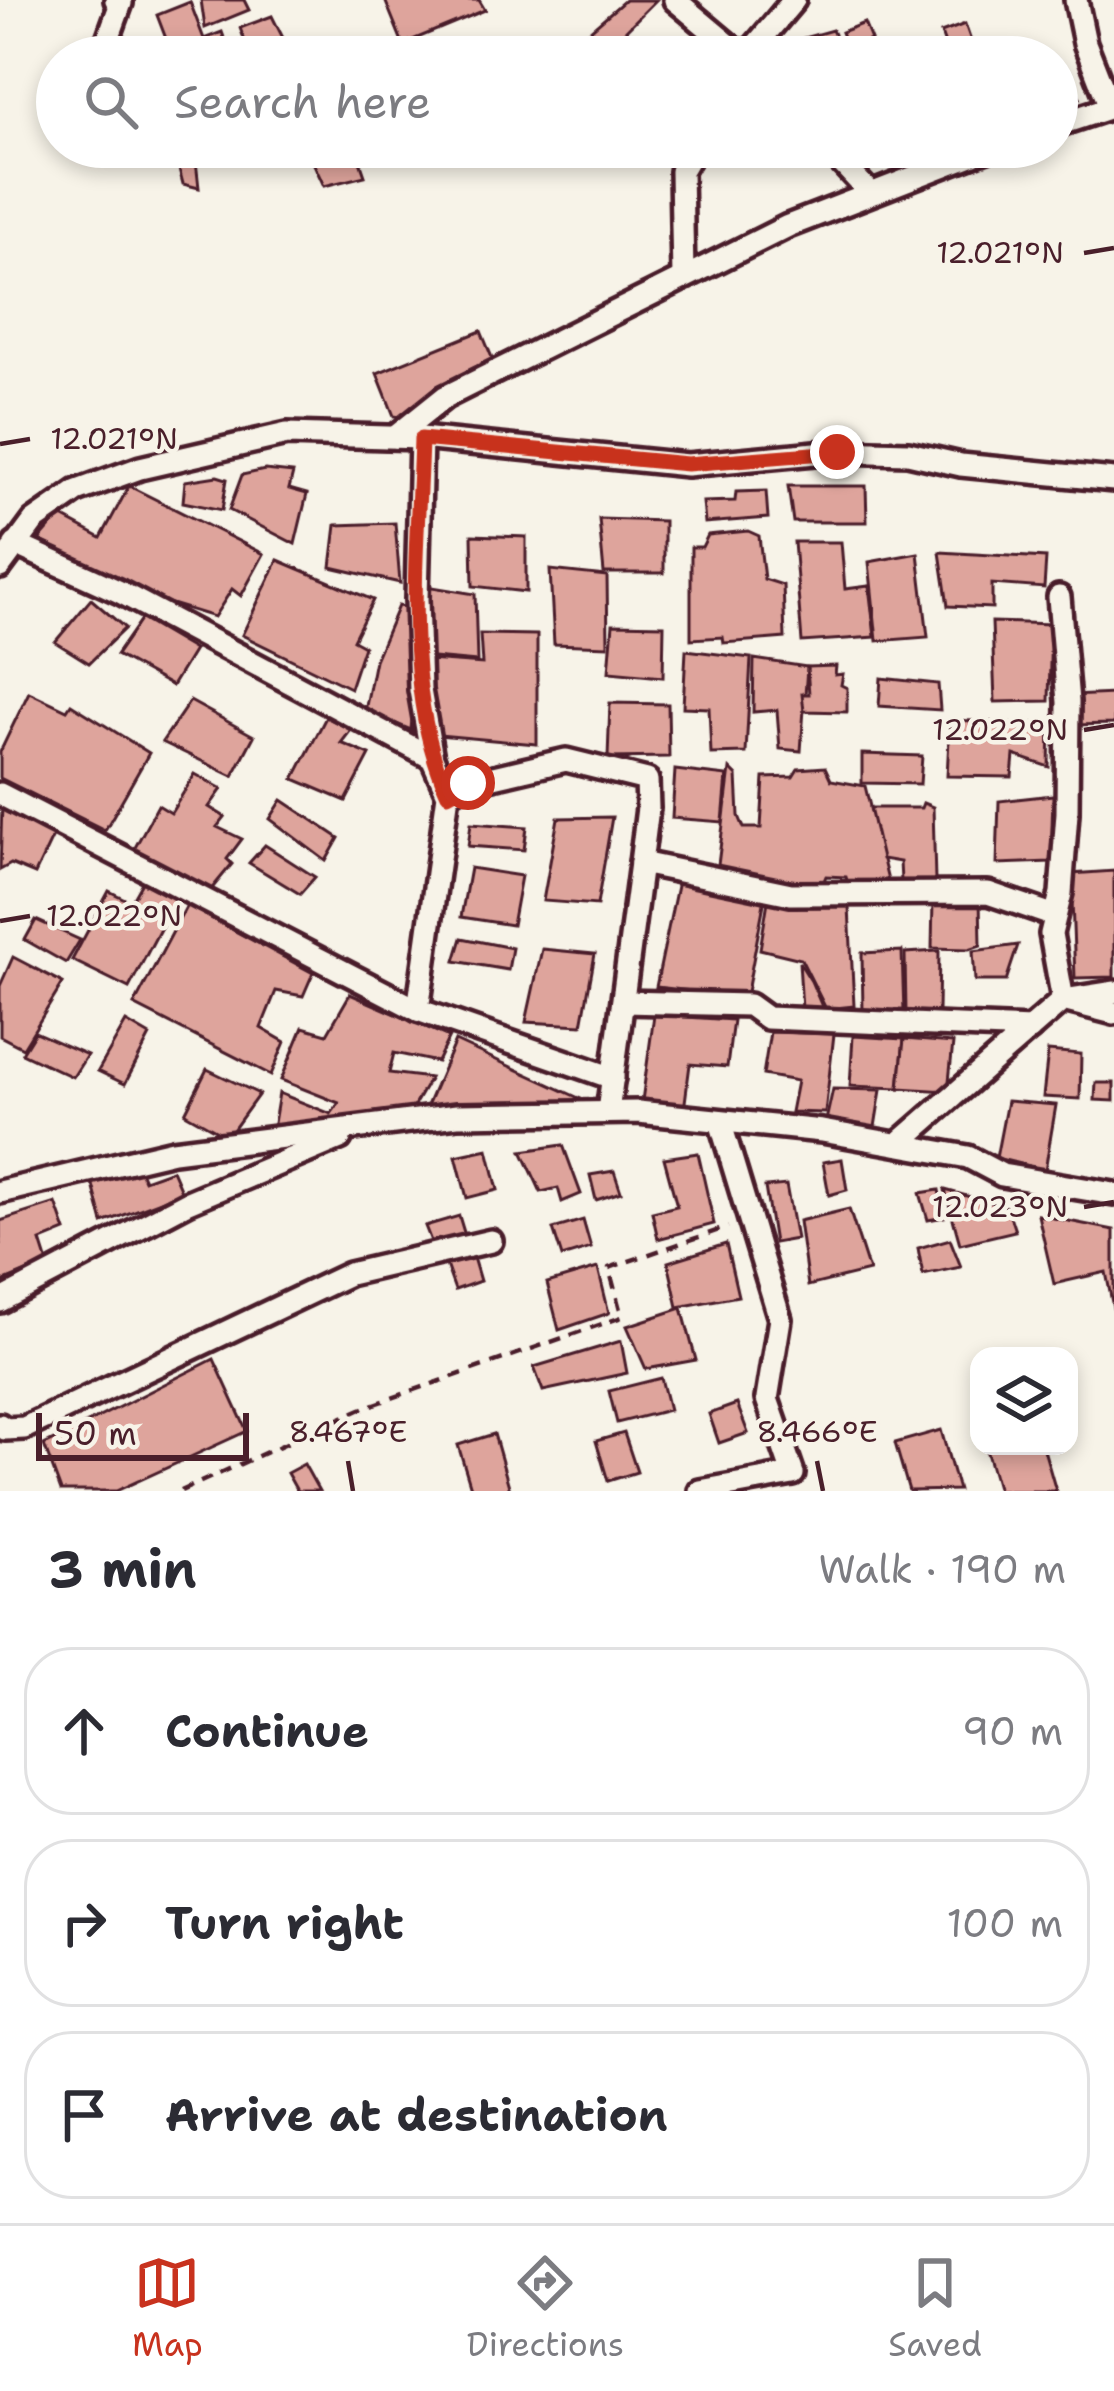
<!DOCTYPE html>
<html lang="en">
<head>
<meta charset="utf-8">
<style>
	:root { --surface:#fff; --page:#f7f7f7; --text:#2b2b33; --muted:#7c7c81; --line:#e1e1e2; --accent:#c8321e }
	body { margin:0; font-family:"Shantell Sans",sans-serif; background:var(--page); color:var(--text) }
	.controls { position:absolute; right:36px; bottom:36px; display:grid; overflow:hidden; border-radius:24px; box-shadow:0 6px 18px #0003 }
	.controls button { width:108px; height:108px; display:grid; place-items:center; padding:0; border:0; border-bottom:3px solid var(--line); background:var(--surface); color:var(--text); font:60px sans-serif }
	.scale { position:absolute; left:36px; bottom:30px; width:213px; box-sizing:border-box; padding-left:12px; border:6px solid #4a1f2b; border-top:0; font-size:33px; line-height:42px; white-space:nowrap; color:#4a1f2b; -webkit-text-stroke:9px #f7f3e8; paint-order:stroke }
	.stop { position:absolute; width:36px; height:36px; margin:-27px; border:9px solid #c8321e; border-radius:50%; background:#fff }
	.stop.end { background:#c8321e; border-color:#fff; box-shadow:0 3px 12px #0008 }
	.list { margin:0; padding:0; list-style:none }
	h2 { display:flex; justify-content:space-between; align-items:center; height:156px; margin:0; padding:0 48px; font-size:51px }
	h2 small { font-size:39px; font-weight:400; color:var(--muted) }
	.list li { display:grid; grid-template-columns:78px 1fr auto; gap:36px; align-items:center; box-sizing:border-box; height:168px; margin:0 24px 24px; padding:0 24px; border:3px solid var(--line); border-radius:48px }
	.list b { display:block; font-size:45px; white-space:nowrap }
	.list em { font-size:39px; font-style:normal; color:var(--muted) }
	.icon { flex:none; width:66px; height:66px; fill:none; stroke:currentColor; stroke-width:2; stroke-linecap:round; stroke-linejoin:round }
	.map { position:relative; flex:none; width:1114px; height:1491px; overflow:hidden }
	.search { position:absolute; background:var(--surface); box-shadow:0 6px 18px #0003; left:36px; right:36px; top:36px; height:132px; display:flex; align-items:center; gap:30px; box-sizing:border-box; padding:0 42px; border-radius:66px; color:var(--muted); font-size:45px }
	.sheet { height:732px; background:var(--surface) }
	nav { display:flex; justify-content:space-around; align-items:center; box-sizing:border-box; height:168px; border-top:3px solid var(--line); background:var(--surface); font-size:33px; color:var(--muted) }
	nav a { display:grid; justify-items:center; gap:6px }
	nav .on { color:var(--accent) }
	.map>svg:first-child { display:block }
	.building { fill:#dea49c; stroke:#4a1f2b; stroke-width:3 }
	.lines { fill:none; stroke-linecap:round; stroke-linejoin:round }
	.minor-casing { stroke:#4a1f2b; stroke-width:30 }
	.path { stroke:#4a1f2b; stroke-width:4.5; stroke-dasharray:12 9; stroke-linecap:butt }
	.minor { stroke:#f7f3e8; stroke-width:21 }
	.route { stroke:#c8321e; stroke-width:15 }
	.ticks { fill:none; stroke:#4a1f2b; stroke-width:4.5 }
	.ticks-label { font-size:30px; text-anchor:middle; fill:#4a1f2b; stroke:#f7f3e8; stroke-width:9; stroke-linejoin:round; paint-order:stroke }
</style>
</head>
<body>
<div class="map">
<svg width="1114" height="1491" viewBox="0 0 1114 1491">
	<rect width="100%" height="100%" fill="#f7f3e8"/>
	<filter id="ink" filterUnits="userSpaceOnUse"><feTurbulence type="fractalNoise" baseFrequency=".00833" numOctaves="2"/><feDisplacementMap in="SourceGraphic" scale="24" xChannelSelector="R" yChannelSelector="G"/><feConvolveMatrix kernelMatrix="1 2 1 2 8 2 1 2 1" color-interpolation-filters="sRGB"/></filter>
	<g filter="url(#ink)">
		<!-- building -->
		<g class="building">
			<polygon points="201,0 244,0 249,10 205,28"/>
			<polygon points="385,0 479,0 485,10 403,44"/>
			<polygon points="625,0 656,0 608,48 589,31"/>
			<polygon points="190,2 204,39 222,32 231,57 173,57 157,15"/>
			<polygon points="272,16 289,50 269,57 251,57 240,28"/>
			<polygon points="864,23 871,40 848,50 841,32"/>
			<polygon points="965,24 972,44 948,53 941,33"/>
			<polygon points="832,30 842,52 828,57 793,57 786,43"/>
			<polygon points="1071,77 1080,98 1057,105 1057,82"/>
			<polygon points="169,147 209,147 211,156 196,161 199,188 183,184 178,165 168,164"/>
			<polygon points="218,147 282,147 284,155 219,158"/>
			<polygon points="306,147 355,147 365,176 324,186"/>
			<polygon points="481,331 495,365 408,418 394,416 377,373"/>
			<polygon points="265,470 293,473 289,489 307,494 295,544 229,510 242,475"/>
			<polygon points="217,476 227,479 222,510 183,502 185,481"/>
			<polygon points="129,486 264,554 241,596 232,589 214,617 155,599 39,540 60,516 101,538"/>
			<polygon points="788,486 866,486 867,522 793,522"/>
			<polygon points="766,491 768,518 705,523 703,502 735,501 736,492"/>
			<polygon points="599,519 664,521 664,573 604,573"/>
			<polygon points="395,523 400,583 331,567 336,525"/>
			<polygon points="748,531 759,536 764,579 783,585 785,638 724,643 723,637 691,639 691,547 702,547 708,535"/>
			<polygon points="472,535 526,537 526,592 473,586"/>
			<polygon points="794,542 841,542 845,589 869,586 875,637 802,642"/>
			<polygon points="940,552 1046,558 1044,588 992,584 992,608 948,606"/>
			<polygon points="918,553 928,637 877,641 869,562"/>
			<polygon points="278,560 373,600 353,640 364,646 350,688 242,635"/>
			<polygon points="550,570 607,576 608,646 554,644"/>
			<polygon points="420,585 475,594 477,662 422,657"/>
			<polygon points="91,599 125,628 89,663 55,642"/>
			<polygon points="398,606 415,609 416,671 411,730 365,711 375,660"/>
			<polygon points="141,619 194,650 172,686 116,655"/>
			<polygon points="992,622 1051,624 1049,701 995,702"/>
			<polygon points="613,624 664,625 663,677 609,672"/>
			<polygon points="480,634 537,635 537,744 439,735 427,660 482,664"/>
			<polygon points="686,650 751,658 746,753 711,754 709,708 683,707"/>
			<polygon points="754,659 807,667 801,751 780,749 777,710 753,712"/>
			<polygon points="836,666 835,675 843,674 841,685 847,688 847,712 804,711 802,694 809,694 807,667"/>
			<polygon points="881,678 938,684 940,710 879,706"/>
			<polygon points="29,692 67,710 71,704 149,753 105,830 0,778 0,752"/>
			<polygon points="1114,694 1114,724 1072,725 1071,696"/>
			<polygon points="190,701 254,736 233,776 162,742"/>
			<polygon points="610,703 668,704 669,757 608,758"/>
			<polygon points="326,717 351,730 341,743 370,755 346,801 294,779"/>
			<polygon points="950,720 1050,724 1049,767 1014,755 1012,777 947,776"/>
			<polygon points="862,754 922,756 920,784 862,783"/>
			<polygon points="825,767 831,780 865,786 888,881 848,884 846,877 826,876 823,883 717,873 730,769 737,776 739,816 744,828 761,828 764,778 793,777 798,769"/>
			<polygon points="675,770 727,776 723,822 672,818"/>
			<polygon points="195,774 222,789 209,807 225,817 217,827 242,839 227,859 232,864 209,892 132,853 158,805 171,813"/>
			<polygon points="1053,795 1051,862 997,864 999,801"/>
			<polygon points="282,800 339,838 326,861 270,819"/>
			<polygon points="923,803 933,807 935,881 901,881 900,862 882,859 870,808 921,808"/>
			<polygon points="2,804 56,830 35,874 11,864 0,870"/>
			<polygon points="612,817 597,905 543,901 558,818"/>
			<polygon points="471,823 527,827 524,850 468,846"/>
			<polygon points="265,845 315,877 300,894 249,863"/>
			<polygon points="470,868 521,876 512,925 461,917"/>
			<polygon points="1114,871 1114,977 1075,978 1071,874"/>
			<polygon points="145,877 178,895 129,988 72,960 109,891 131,902"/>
			<polygon points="678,881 765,898 746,997 656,987"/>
			<polygon points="980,899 981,945 969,949 932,948 933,900"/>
			<polygon points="840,900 849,907 854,1006 826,1009 801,959 760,949 768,901"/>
			<polygon points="187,905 313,973 303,996 276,991 261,1028 285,1042 271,1075 134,1005"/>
			<polygon points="36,920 80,940 66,963 25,940"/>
			<polygon points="462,938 512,948 508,970 455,961"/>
			<polygon points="1018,945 1006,981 975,981 973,951"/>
			<polygon points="542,949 595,954 582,1025 526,1022"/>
			<polygon points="902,951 904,1013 863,1012 862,953"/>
			<polygon points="939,951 938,1012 906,1013 905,953"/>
			<polygon points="13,957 63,983 23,1048 0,1036 0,986"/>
			<polygon points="799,962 811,981 823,1009 802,1009"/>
			<polygon points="350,994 449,1037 437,1062 394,1053 389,1073 430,1078 408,1116 273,1129 279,1093 331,1114 339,1103 281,1080 303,1027 327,1034"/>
			<polygon points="654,1015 733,1020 727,1067 690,1064 684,1110 641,1108"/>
			<polygon points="126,1022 150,1036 125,1084 98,1071"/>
			<polygon points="35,1032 87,1055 73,1077 22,1053"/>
			<polygon points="770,1032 834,1034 825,1113 791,1112 797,1081 763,1075"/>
			<polygon points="853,1036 904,1039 899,1088 850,1086"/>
			<polygon points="904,1039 953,1043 948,1091 899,1088"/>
			<polygon points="455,1041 581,1099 578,1110 423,1115"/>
			<polygon points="1048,1051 1081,1054 1080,1099 1043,1097"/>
			<polygon points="207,1069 259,1094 228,1137 185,1113"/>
			<polygon points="1096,1083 1114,1083 1114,1101 1095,1100"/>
			<polygon points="833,1089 881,1090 875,1127 825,1125"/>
			<polygon points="1007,1101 1056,1105 1045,1170 996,1158"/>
			<polygon points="563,1145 581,1194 562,1202 558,1188 541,1192 522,1151"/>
			<polygon points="488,1149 498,1190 467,1198 456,1156"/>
			<polygon points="698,1153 714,1224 658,1239 652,1212 677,1206 664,1158"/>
			<polygon points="842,1159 847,1190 829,1195 823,1162"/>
			<polygon points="138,1167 144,1180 172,1170 182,1193 103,1223 92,1181"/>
			<polygon points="614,1171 621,1192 596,1200 590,1175"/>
			<polygon points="786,1185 796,1239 774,1243 765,1187"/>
			<polygon points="939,1190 944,1217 928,1220 920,1193"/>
			<polygon points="945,1190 1007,1207 1015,1231 960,1244"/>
			<polygon points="56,1203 66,1231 41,1241 48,1263 0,1283 0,1221"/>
			<polygon points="849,1209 869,1271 808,1286 799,1221"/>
			<polygon points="1038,1215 1114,1230 1114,1313 1106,1272 1054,1284"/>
			<polygon points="459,1216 466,1239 434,1249 425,1226"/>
			<polygon points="583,1220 591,1248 562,1257 553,1229"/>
			<polygon points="950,1239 961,1267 923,1275 918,1248"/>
			<polygon points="726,1244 738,1296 678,1307 668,1262"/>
			<polygon points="472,1254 480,1281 455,1290 446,1265"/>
			<polygon points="598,1268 609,1313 559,1330 547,1283"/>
			<polygon points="682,1308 696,1360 646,1369 627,1326"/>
			<polygon points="621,1341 627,1373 543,1391 534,1367"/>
			<polygon points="214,1359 247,1431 116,1491 61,1491 44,1445"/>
			<polygon points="661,1378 669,1410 617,1423 609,1391"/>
			<polygon points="737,1404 748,1433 719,1443 709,1414"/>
			<polygon points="941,1430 958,1490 909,1491 895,1443"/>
			<polygon points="624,1433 637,1472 608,1481 596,1441"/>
			<polygon points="494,1434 510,1490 472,1491 458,1445"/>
			<polygon points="985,1446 1043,1446 1056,1491 998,1491"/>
			<polygon points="304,1464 319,1491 297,1491 287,1473"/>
		</g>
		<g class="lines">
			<defs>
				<g id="minor">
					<polyline points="675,0 743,57"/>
					<polyline points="1076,0 1085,43 1110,107"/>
					<polyline points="112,57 108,39 121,3 116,0"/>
					<polyline points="746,57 794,0"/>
					<polyline points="1057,125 1114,106"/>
					<polyline points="827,147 870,193"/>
					<polyline points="683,277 681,171 695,147"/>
					<polyline points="395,437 445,397 788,226 992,147"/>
					<polyline points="421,438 417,599 420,690 432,758 448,794 418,1010 613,1078"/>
					<polyline points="15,544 120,592 432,758"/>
					<polyline points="0,567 34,521 77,491 140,468 287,434 421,438 687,465 837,451 908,453 961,465 1114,480"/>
					<polyline points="1059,597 1068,702 1067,813 1061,893 1051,934 1063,1000 1114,1013"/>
					<polyline points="0,794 418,1010"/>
					<polyline points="448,794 468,783 566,760 647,780 648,808 641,863"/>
					<polyline points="623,1002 749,1005 767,1018 1030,1029"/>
					<polyline points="608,1112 641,863 791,894 988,893 1055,916"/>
					<polyline points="898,1144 1063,1000 1114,992"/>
					<polyline points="0,1192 173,1151 457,1115 638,1112 822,1131 968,1157 1002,1175 1114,1194"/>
					<polyline points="0,1301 188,1202 340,1138"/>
					<polyline points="0,1425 5,1429 24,1428 349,1274 491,1241"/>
					<polyline points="700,1491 793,1474 767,1399 780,1319 720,1121"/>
				</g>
			</defs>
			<!-- minor casing -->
			<use href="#minor" class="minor-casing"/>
			<!-- path -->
			<polyline class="path" points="181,1491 361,1409 622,1317 609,1268 728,1227"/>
			<!-- minor -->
			<use href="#minor" class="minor"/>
		</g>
	</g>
	<g class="lines" filter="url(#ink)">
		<!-- route -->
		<path class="route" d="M 468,783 L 448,794 C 400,690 418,551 421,439 L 687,464 L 837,452"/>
	</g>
	<!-- ticks -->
	<path class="ticks" d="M 1084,253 L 1114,248M 0,444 L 30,439M 1084,730 L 1114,725M 0,921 L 30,916M 1084,1207 L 1114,1202M 348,1461 L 353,1491M 817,1461 L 823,1491"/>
	<g class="ticks-label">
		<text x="1000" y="263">12.021°N</text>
		<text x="114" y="449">12.021°N</text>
		<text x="1000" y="740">12.022°N</text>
		<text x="114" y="926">12.022°N</text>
		<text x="1000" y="1217">12.023°N</text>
		<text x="348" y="1442">8.467°E</text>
		<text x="817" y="1442">8.466°E</text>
	</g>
</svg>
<div class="controls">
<button><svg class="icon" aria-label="layers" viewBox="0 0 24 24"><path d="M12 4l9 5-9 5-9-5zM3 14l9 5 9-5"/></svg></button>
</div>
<div class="scale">50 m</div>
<div class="stop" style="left:468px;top:783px"></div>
<div class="stop end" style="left:837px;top:452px"></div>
<div class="search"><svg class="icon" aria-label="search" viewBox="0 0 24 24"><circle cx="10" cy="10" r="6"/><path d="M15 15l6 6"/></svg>Search here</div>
</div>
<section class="sheet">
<h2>3 min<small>Walk · 190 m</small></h2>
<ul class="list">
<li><svg class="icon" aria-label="ahead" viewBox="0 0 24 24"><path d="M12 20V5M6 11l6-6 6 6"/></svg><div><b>Continue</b></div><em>90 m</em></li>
<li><svg class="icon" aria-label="right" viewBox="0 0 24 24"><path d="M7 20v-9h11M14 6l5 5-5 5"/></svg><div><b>Turn right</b></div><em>100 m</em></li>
<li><svg class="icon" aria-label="arrive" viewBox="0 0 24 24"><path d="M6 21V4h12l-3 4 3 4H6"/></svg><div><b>Arrive at destination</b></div></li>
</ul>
</section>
<nav>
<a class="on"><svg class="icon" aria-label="map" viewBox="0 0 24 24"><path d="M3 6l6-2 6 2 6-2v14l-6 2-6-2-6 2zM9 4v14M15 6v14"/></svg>Map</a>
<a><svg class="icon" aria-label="directions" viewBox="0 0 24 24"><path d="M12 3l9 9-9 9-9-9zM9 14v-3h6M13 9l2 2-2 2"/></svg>Directions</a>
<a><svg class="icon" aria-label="saved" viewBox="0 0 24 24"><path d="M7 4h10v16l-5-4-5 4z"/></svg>Saved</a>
</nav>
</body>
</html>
